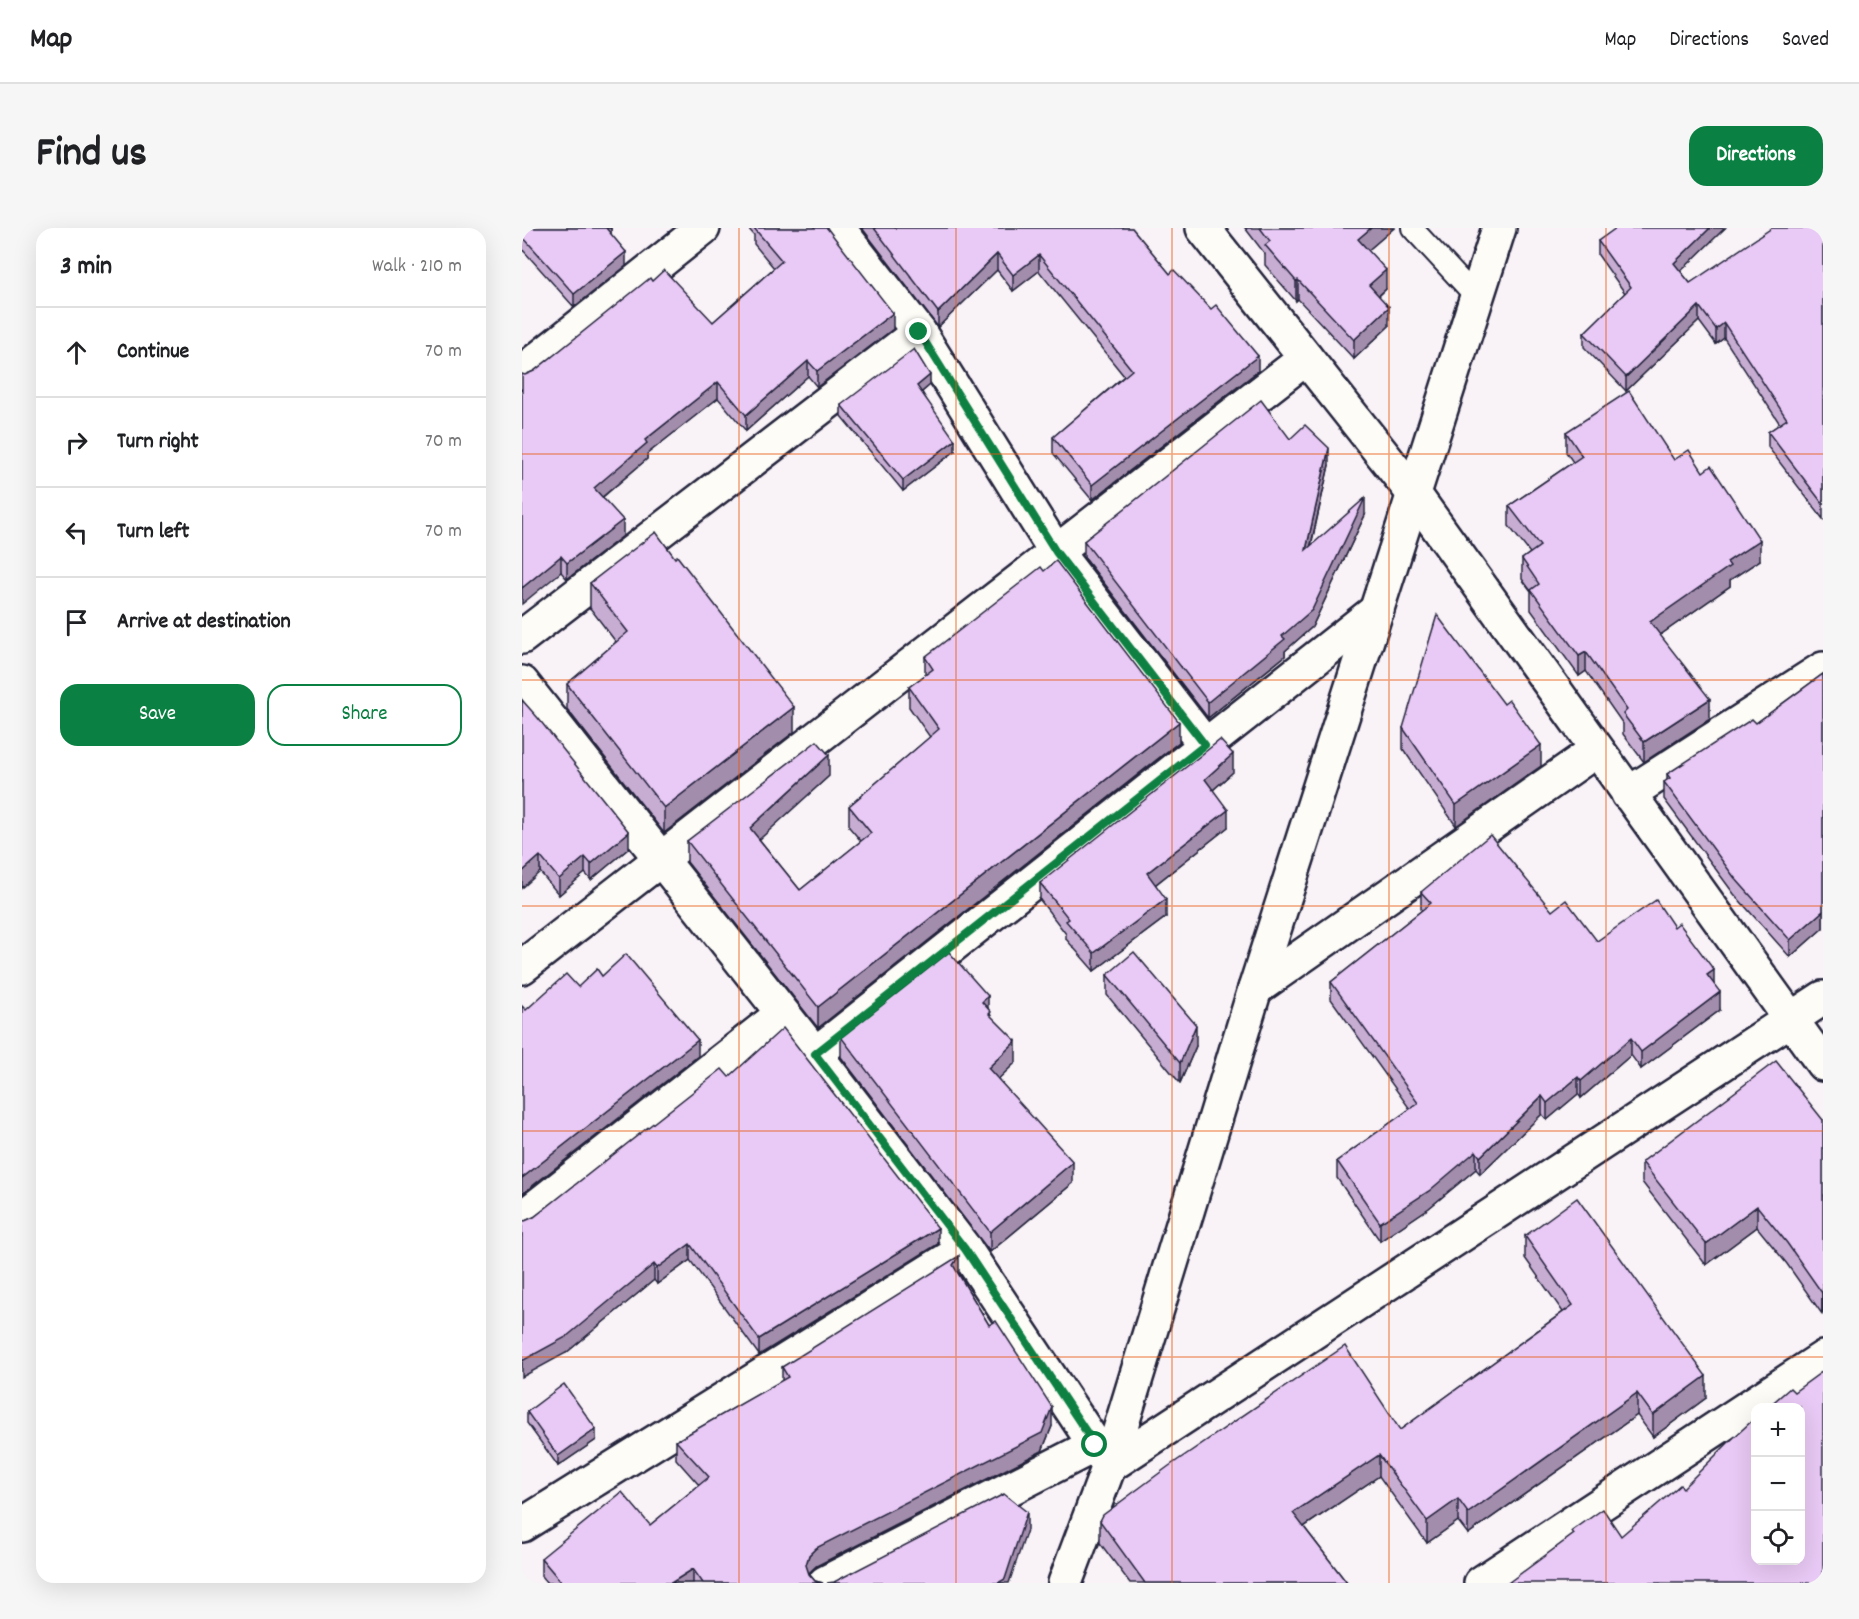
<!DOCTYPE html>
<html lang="en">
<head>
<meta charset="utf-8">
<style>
	:root { --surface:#fff; --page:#f6f6f6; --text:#202124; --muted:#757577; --line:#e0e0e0; --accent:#0b8043 }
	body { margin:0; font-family:Dekko,sans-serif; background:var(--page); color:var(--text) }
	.controls { position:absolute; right:18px; bottom:18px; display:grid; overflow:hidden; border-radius:12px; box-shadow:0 6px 24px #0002 }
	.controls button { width:54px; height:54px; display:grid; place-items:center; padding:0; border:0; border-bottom:2px solid var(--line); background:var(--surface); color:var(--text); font:30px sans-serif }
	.stop { position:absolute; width:18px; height:18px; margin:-14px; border:4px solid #0b8043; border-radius:50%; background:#fff }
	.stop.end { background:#0b8043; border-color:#fff; box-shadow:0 2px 6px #0008 }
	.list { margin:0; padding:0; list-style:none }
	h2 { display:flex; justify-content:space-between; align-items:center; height:78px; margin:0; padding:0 24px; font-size:26px }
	h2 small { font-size:20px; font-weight:400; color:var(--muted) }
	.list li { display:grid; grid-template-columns:39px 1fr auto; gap:18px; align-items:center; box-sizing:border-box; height:90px; padding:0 24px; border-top:2px solid var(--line) }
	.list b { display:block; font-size:22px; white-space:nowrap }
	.list em { font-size:20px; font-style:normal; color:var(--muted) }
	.actions { display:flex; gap:12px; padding:18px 24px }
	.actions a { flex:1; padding:14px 0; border:2px solid var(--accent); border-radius:18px; text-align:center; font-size:21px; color:var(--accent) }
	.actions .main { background:var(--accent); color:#fff }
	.icon { flex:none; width:33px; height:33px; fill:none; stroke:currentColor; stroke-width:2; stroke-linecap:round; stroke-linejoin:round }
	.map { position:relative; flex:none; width:1301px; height:1355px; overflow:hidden; border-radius:18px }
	header { display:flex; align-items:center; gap:36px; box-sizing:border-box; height:84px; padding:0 30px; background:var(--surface); border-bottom:2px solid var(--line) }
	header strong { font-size:28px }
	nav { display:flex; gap:33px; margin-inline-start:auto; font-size:21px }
	.intro { display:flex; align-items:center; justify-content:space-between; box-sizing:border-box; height:144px; padding:0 36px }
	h1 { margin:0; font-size:42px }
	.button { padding:15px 27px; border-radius:18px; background:var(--accent); color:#fff; font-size:21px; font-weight:700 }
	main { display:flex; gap:36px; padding:0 36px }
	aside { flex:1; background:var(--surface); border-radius:18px; box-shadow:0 6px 24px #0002 }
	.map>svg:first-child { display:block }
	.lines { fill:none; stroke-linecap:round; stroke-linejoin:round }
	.lane-casing { stroke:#22223b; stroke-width:24 }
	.street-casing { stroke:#22223b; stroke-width:38 }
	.lane { stroke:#fdfcf7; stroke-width:20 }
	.street { stroke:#fdfcf7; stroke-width:33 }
	.wall { fill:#c8add3; stroke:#22223b; stroke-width:1.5 }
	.shaded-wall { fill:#a38dac; stroke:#22223b; stroke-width:1.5 }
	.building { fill:#e9c9f5; stroke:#22223b; stroke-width:1.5 }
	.route { stroke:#0b8043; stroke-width:8 }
	.grid { fill:none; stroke:#e8590c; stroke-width:1.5; stroke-opacity:0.55 }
</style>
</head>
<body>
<header>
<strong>Map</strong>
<nav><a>Map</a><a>Directions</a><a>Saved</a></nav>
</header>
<div class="intro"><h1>Find us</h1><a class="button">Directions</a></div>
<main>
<aside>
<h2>3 min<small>Walk · 210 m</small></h2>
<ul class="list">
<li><svg class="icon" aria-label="ahead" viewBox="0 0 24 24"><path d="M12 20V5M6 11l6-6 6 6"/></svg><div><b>Continue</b></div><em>70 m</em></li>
<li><svg class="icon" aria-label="right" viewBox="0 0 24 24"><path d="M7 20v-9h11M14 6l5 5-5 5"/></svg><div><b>Turn right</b></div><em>70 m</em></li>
<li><svg class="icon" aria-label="left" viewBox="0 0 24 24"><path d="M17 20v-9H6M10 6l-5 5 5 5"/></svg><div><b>Turn left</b></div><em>70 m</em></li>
<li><svg class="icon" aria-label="arrive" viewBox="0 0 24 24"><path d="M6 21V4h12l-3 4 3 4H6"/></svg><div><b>Arrive at destination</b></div></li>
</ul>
<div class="actions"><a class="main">Save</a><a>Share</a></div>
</aside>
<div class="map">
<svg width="1301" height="1355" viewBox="0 0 1301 1355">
	<rect width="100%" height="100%" fill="#f9f2f7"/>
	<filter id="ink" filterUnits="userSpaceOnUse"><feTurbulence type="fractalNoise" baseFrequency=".0167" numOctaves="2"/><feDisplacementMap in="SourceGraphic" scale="12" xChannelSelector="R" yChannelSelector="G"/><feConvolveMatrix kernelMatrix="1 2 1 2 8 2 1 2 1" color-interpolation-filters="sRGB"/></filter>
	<g filter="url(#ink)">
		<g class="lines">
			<defs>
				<polyline id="lane" points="890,0 955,70"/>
				<g id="street">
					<polyline points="316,0 397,104 534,324 683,517"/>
					<polyline points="681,0 892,266 1301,836"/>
					<polyline points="0,144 181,0"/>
					<polyline points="0,409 397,104"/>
					<polyline points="0,455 293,826 443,1021 587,1238 1301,770"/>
					<polyline points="1106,566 1301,441"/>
					<polyline points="0,739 784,130"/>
					<polyline points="733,761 1073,523"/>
					<polyline points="293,826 855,382"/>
					<polyline points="0,990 260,786"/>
					<polyline points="0,1297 443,1021"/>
					<polyline points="303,1355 573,1217"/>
					<polyline points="543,1355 587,1238 733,761 977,0"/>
					<polyline points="959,1355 1301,1130"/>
				</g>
			</defs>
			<!-- lane casing -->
			<use href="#lane" class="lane-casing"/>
			<!-- street casing -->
			<use href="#street" class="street-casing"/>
			<!-- lane -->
			<use href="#lane" class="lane"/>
			<!-- street -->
			<use href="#street" class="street"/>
		</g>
		<!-- wall -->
		<g class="wall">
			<polygon points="0,0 89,0 89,7 104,38 52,79 0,21"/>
			<polygon points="226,0 305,0 371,101 295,159 286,148 224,203 196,170 125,226 125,231 81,269 101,308 45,351 39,344 3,147 12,143 130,53 191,94 252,40 232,16 232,7"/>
			<polygon points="340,0 610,0 648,46 736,143 570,272 531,225 531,209 602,148 517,43 491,63 475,42 416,99"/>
			<polygon points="723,0 872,0 846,22 864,61 857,68 867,98 832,131 776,71 774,73 743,37 743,26"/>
			<polygon points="1203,0 1158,43 1168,55 1301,0 1301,291 1246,219 1246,204 1258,196 1202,110 1194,116 1177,93 1104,163 1062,119 1062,105 1103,65 1076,27 1076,13"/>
			<polygon points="408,157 400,164 433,223 381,263 319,188 319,177"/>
			<polygon points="1044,204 1152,232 1238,332 1208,352 1208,358 1138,407 1188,491 1122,534 1101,506 1101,496 1064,443 1057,448 1009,382 1009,363 1000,351 1000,331 1008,325 987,298 987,278 1051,234 1044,224"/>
			<polygon points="768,211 807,237 789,318 843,287 790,399 763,423 763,428 686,490 562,329 562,313"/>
			<polygon points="153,330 272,504 142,605 45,481 45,456 94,414 68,380 68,355"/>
			<polygon points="403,429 657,514 296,800 165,634 165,613 307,548 237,611 278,662 339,613 327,599 327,578 408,509 387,479 387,459 403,447"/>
			<polygon points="1301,446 1301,700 1268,729 1212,666 1142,571 1142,554 1145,553 1145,546 1234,495"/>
			<polygon points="0,472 107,620 69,652 63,645 37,667 18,644"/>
			<polygon points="881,500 1019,538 934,598 881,521"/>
			<polygon points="711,544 691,562 706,599 633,657 644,689 572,743 544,711 544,706 518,672 518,655"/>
			<polygon points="899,664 1030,683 1075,713 1192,756 1198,782 1119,841 1109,827 1059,870 1056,866 1025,892 1020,886 958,946 954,941 907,980 858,1013 815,950 815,933 888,881 809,771 809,754 900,682 899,681"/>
			<polygon points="585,747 674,818 658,855 585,767"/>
			<polygon points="466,780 469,788 494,834 476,851 551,955 468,1024 319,829 319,809"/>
			<polygon points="207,849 416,1016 237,1127 168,1032 135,1056 132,1052 44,1125 3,993 12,989"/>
			<polygon points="1301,892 1300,1086 1265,1036 1235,999 1184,1037 1120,954 1120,934"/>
			<polygon points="1003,1008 1184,1170 1131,1209 1115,1187 946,1306 936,1293 905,1315 857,1248 782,1299 825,1355 608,1355 578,1315 578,1293 878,1202 1041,1084 1003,1030"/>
			<polygon points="437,1047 467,1097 530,1198 520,1223 294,1338 287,1346 293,1353 301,1355 25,1355 19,1348 19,1330 128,1297 177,1257 154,1231 154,1213 260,1153 260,1139"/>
			<polygon points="5,1184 74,1212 36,1238 5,1195"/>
		</g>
		<!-- shaded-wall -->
		<g class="shaded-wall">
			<polygon points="83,0 89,0 89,9"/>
			<polygon points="849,0 872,0 836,31 836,11"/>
			<polygon points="1188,0 1203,0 1152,50 1152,35"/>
			<polygon points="104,24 104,38 52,79 52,66"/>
			<polygon points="475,26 475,42 416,99 416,84"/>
			<polygon points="517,27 517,43 491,63 491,47"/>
			<polygon points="864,42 864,61 847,76 847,57"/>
			<polygon points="776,52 776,71 774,73 774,53"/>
			<polygon points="1177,78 1177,93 1104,163 1104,149"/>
			<polygon points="867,79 867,98 832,131 832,112"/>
			<polygon points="371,85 371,101 295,159 295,143"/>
			<polygon points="1202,95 1202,110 1194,116 1194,101"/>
			<polygon points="736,128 736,143 570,272 570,257"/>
			<polygon points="286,133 286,148 224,203 224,187"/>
			<polygon points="408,147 408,157 395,168 395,158"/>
			<polygon points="196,154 196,170 125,226 125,231 72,276 72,260 123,212"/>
			<polygon points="433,212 433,223 381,263 381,252"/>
			<polygon points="807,220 807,237 784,338 784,322"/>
			<polygon points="843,270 843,287 790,399 763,423 763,428 686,490 686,474 760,408"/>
			<polygon points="101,292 101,308 45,351 45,335"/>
			<polygon points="1238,312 1238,332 1208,352 1208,358 1128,414 1128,394 1205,334"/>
			<polygon points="39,328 39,344 0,376 0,360"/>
			<polygon points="1064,424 1064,443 1057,448 1057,428"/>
			<polygon points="1188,471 1188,491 1122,534 1122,514"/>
			<polygon points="272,479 272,504 142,605 142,580"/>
			<polygon points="657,494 657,514 296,800 296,779"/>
			<polygon points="1019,517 1019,538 934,598 934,577"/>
			<polygon points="711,526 711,544 683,569 683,551"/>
			<polygon points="307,527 307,548 228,620 228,600"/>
			<polygon points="706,582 706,599 625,663 625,645"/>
			<polygon points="107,604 107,620 69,652 69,636"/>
			<polygon points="18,628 18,644 0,660 0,644"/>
			<polygon points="63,629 63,645 37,667 37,651"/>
			<polygon points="644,671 644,689 572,743 572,725"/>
			<polygon points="1301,683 1301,700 1268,729 1268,712"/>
			<polygon points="1192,742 1192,760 1185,747"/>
			<polygon points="1198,764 1198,782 1119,841 1119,824"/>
			<polygon points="466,768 466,788 460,774"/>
			<polygon points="674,797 674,818 658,855 658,835"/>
			<polygon points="1109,810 1109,827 1059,870 1059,853"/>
			<polygon points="176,812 176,828 0,966 0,950"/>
			<polygon points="494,813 494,834 466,861 466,840"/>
			<polygon points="1056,849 1056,866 1025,892 1025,875"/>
			<polygon points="1020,868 1020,886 958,946 958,929"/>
			<polygon points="954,923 954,941 907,980 858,1013 858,995"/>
			<polygon points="551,934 551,955 468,1024 468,1004"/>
			<polygon points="1235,978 1235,999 1184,1037 1184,1016"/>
			<polygon points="416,1000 416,1016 237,1127 237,1111"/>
			<polygon points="168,1016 168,1032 135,1056 135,1040"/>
			<polygon points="437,1028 437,1047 431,1055 431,1037"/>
			<polygon points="132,1036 132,1052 44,1125 0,1149 0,1133"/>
			<polygon points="1300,1065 1301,1065 1301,1085 1300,1086"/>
			<polygon points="1184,1148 1184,1170 1131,1209 1131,1187"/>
			<polygon points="1115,1165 1115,1187 946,1306 946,1285"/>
			<polygon points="530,1179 530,1198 520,1223 294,1338 287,1345 284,1355 284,1337 287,1327 294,1320"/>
			<polygon points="74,1201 74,1212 36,1238 36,1228"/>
			<polygon points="857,1227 857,1248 771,1306 771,1285"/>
			<polygon points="936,1271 936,1293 905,1315 905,1293"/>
			<polygon points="505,1284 505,1302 487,1355 476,1355"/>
			<polygon points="171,1341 171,1355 149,1355"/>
		</g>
		<!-- building -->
		<g class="building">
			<polygon points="0,0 84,0 104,24 52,66 0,8"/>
			<polygon points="232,0 305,0 371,85 295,143 286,133 224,187 196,154 123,212 125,215 72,260 101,292 45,335 39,328 0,360 0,146 3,147 12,143 128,50 130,53 142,42 191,94 260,33"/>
			<polygon points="352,0 610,0 648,46 652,42 689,81 694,77 736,128 570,257 531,209 610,142 517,27 491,47 475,26 416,84"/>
			<polygon points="738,0 849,0 836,11 864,42 847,57 867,79 832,112 776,52 774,53 743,17 748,13"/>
			<polygon points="1094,0 1188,0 1152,35 1168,55 1250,0 1301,0 1301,276 1246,204 1265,191 1202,95 1194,101 1177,78 1104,149 1062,105 1109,59 1076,13"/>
			<polygon points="392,121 408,147 395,158 433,212 381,252 319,177"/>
			<polygon points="1107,163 1152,232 1167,222 1181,244 1189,238 1238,312 1205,334 1208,338 1128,394 1188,471 1122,514 1101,486 1105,482 1064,424 1057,428 1009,362 1017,356 1000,331 1018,318 987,278 1060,228 1044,204"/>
			<polygon points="739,172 768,211 783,197 807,220 784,322 843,270 790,382 760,408 763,411 686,474 562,313"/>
			<polygon points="134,304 153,330 155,328 272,479 142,580 45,456 106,404 68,355"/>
			<polygon points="534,333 657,494 296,779 165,613 295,513 307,527 228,600 278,662 349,605 327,578 417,501 387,459 411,441 403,429 519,339 522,343"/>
			<polygon points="915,387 982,476 987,472 1019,517 934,577 881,500"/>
			<polygon points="1301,446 1301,683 1268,712 1212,649 1142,554 1148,550 1145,546 1230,491 1234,495"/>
			<polygon points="0,472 16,490 107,604 69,636 63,629 37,651 18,628 0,644"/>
			<polygon points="698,512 711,526 683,551 706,582 625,645 644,671 572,725 544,693 547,691 518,655"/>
			<polygon points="968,607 1030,683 1044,672 1075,713 1134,672 1152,699 1157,695 1192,742 1185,747 1198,764 1119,824 1109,810 1059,853 1056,849 1025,875 1020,868 958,929 954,923 907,963 858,995 815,933 896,875 809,754 909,675 899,664"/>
			<polygon points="427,724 466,768 460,774 469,784 467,786 494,813 466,840 551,934 468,1004 319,809"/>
			<polygon points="612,724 674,797 658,835 585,747"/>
			<polygon points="104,726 176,812 0,950 0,778 4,782 44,746 56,759 75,741 80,748"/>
			<polygon points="261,800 416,1000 237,1111 168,1016 135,1040 132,1036 44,1109 0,1133 0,992 3,993 12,989 200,841 207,849"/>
			<polygon points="1254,833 1301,892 1301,1065 1300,1065 1265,1015 1235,978 1184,1016 1120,934"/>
			<polygon points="1055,970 1184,1148 1131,1187 1115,1165 946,1285 936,1271 905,1293 857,1227 771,1285 825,1355 623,1355 578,1293 581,1287 647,1238 823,1118 878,1202 1051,1077 1003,1008"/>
			<polygon points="437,1028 431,1037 467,1097 474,1093 530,1179 520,1205 294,1320 287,1327 284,1337 287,1346 293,1353 301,1355 181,1355 171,1341 149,1355 40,1355 19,1330 100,1264 128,1297 187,1249 154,1213 266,1149 260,1139"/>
			<polygon points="1301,1143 1301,1355 986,1355 1052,1306 1050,1303 1081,1281 1099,1308 1158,1257 1161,1260 1208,1213 1233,1190 1233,1332 1278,1332 1278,1179 1246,1179 1268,1160 1272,1164"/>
			<polygon points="42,1156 74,1201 36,1228 5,1184"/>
			<polygon points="482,1266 505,1284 483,1351 476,1355 305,1355 312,1354"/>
		</g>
	</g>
	<g class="lines" filter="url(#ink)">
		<!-- route -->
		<polyline class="route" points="397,104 534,324 683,517 293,826 443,1021 573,1217"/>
	</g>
	<!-- grid -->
	<path class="grid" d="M 217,0 L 217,1355M 434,0 L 434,1355M 650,0 L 650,1355M 867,0 L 867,1355M 1084,0 L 1084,1355M 0,226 L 1301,226M 0,452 L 1301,452M 0,678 L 1301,678M 0,903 L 1301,903M 0,1129 L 1301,1129"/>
</svg>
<div class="controls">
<button>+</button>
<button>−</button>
<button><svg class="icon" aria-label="locate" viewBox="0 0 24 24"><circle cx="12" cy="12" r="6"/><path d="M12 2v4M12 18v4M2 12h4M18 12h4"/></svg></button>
</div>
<div class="stop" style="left:573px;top:1217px"></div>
<div class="stop end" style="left:397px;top:104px"></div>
</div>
</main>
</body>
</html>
